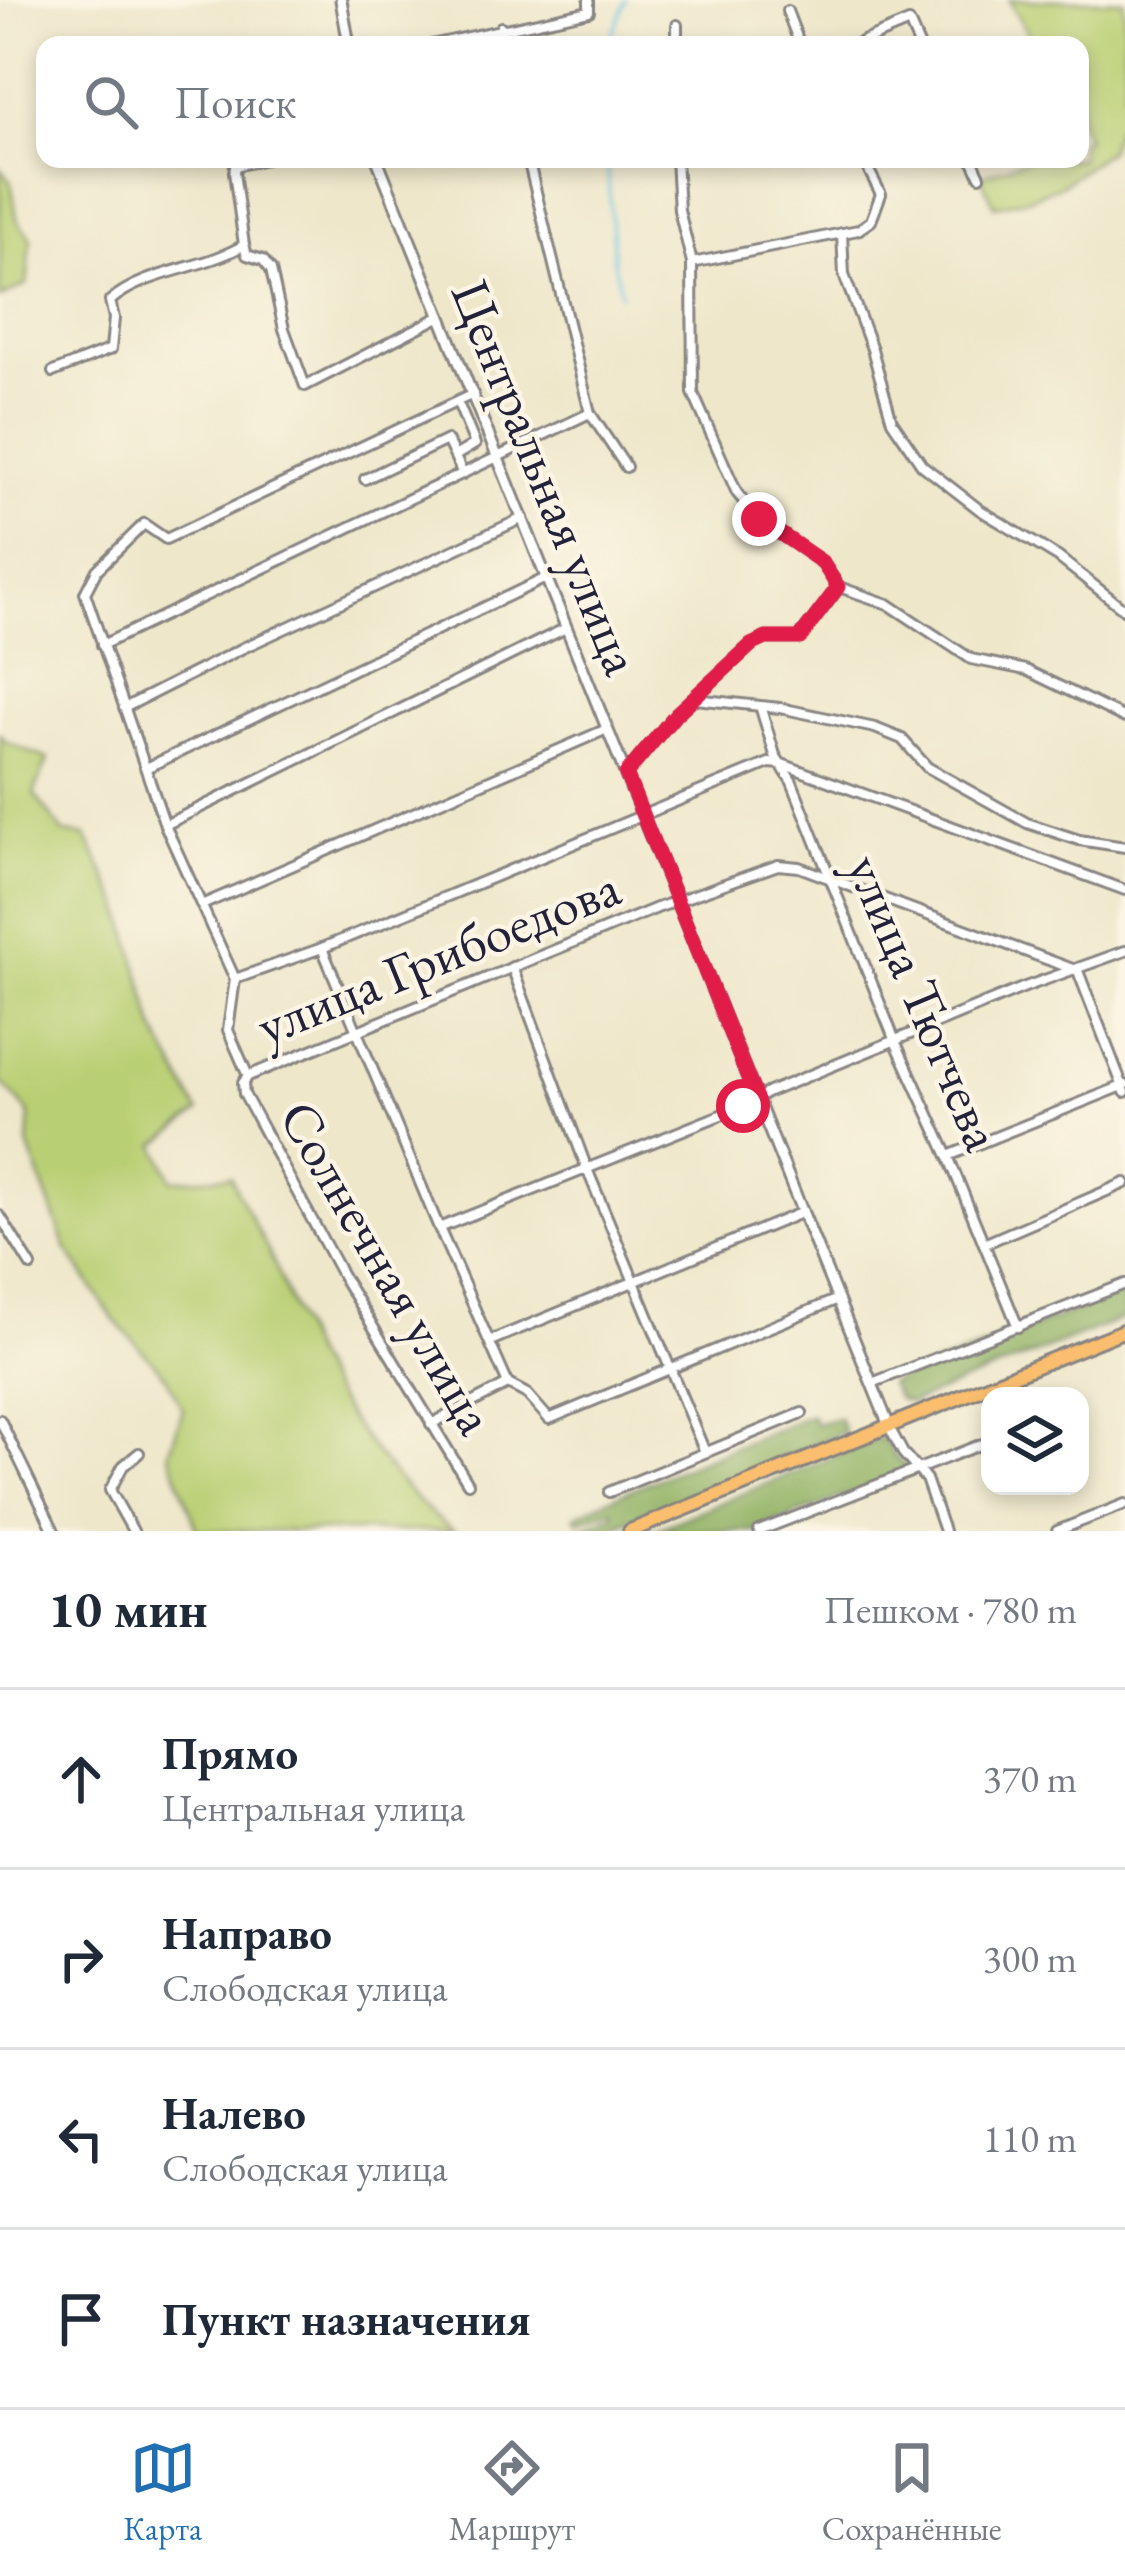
<!DOCTYPE html>
<html lang="ru">
<head>
<meta charset="utf-8">
<style>
	:root { --surface:#fff; --page:#f2f2f3; --text:#1f2937; --muted:#747a83; --line:#e0e1e3; --accent:#1f6fb2 }
	body { margin:0; font-family:"EB Garamond",serif; background:var(--page); color:var(--text) }
	.controls { position:absolute; right:36px; bottom:36px; display:grid; overflow:hidden; border-radius:24px; box-shadow:0 6px 18px #0003 }
	.controls button { width:108px; height:108px; display:grid; place-items:center; padding:0; border:0; border-bottom:3px solid var(--line); background:var(--surface); color:var(--text); font:60px sans-serif }
	.stop { position:absolute; width:36px; height:36px; margin:-27px; border:9px solid #e11d48; border-radius:50%; background:#fff }
	.stop.end { background:#e11d48; border-color:#fff; box-shadow:0 3px 12px #0008 }
	.list { margin:0; padding:0; list-style:none }
	h2 { display:flex; justify-content:space-between; align-items:center; height:156px; margin:0; padding:0 48px; font-size:51px }
	h2 small { font-size:39px; font-weight:400; color:var(--muted) }
	.list li { display:grid; grid-template-columns:78px 1fr auto; gap:36px; align-items:center; box-sizing:border-box; height:180px; padding:0 48px; border-top:3px solid var(--line) }
	.list b { display:block; font-size:45px; white-space:nowrap }
	.list p { margin:0; font-size:39px; white-space:nowrap; color:var(--muted) }
	.list em { font-size:39px; font-style:normal; color:var(--muted) }
	.icon { flex:none; width:66px; height:66px; fill:none; stroke:currentColor; stroke-width:2; stroke-linecap:round; stroke-linejoin:round }
	.map { position:relative; flex:none; width:1125px; height:1531px; overflow:hidden }
	.search { position:absolute; background:var(--surface); box-shadow:0 6px 18px #0003; left:36px; right:36px; top:36px; height:132px; display:flex; align-items:center; gap:30px; box-sizing:border-box; padding:0 42px; border-radius:24px; color:var(--muted); font-size:45px }
	.sheet { height:876px; background:var(--surface) }
	nav { display:flex; justify-content:space-around; align-items:center; box-sizing:border-box; height:168px; border-top:3px solid var(--line); background:var(--surface); font-size:33px; color:var(--muted) }
	nav a { display:grid; justify-items:center; gap:6px }
	nav .on { color:var(--accent) }
	.map>svg:first-child { display:block }
	.green { fill:#b9cf73; stroke:#6e7857; stroke-width:3 }
	.forest { fill:#92b265; stroke:#5a6a50; stroke-width:3 }
	.lines { fill:none; stroke-linecap:round; stroke-linejoin:round }
	.stream { stroke:#62c2e1; stroke-width:3 }
	.minor-casing { stroke:#888482; stroke-width:14 }
	.tertiary-casing { stroke:#888482; stroke-width:15 }
	.primary-casing { stroke:#888482; stroke-width:18 }
	.minor { stroke:#fff; stroke-width:8 }
	.tertiary { stroke:#fff; stroke-width:9 }
	.primary { stroke:#fabe6e; stroke-width:12 }
	.route { stroke:#e11d48; stroke-width:15 }
	.labels { text-anchor:middle; dominant-baseline:central; stroke-width:9; stroke-linejoin:round; paint-order:stroke }
	.street-label { font-size:54px; fill:#22223b; stroke:#fcf5e5 }
</style>
</head>
<body>
<div class="map">
<svg width="1125" height="1531" viewBox="0 0 1125 1531">
	<rect width="100%" height="100%" fill="#fcf5e5"/>
	<filter id="ink" filterUnits="userSpaceOnUse"><feTurbulence type="fractalNoise" baseFrequency=".00833" numOctaves="2"/><feDisplacementMap in="SourceGraphic" scale="24" xChannelSelector="R" yChannelSelector="G"/><feConvolveMatrix kernelMatrix="1 2 1 2 8 2 1 2 1" color-interpolation-filters="sRGB"/></filter>
	<filter id="wash" filterUnits="userSpaceOnUse"><feTurbulence type="fractalNoise" baseFrequency=".004" numOctaves="4" result="noise"/><feDisplacementMap in="SourceGraphic" scale="48" xChannelSelector="R" yChannelSelector="G"/><feGaussianBlur stdDeviation="2.7" result="paint"/><feColorMatrix in="noise" values="0 0 0 0 0 0 0 0 0 0 0 0 0 0 0 0 0 1.4 0 .05"/><feComposite in="paint" operator="in"/></filter>
	<g filter="url(#wash)">
		<rect width="100%" height="100%" fill="#eee7ca"/>
		<!-- green -->
		<g class="green">
			<polygon points="1009,0 1124,0 1125,106 1108,151 1063,184 1030,198 995,206 980,176 1028,159 1080,159 1080,141 1087,138 1080,125 1080,45 1034,45"/>
			<polygon points="0,168 11,181 17,219 31,239 27,284 0,298"/>
			<path d="M 0,734 L 6,742 L 48,759 L 34,794 L 64,833 L 86,836 L 121,906 L 155,1029 L 199,1112 L 156,1145 L 172,1180 L 231,1176 C 242,1205 259,1230 272,1259 C 287,1292 298,1328 315,1361 C 341,1413 406,1500 454,1531 L 198,1531 L 169,1453 L 183,1410 L 166,1376 L 112,1317 L 66,1248 L 28,1144 L 30,1114 L 0,1081 Z"/>
		</g>
		<!-- forest -->
		<g class="forest">
			<polygon points="1125,1292 1125,1318 911,1403 898,1399 889,1383"/>
			<polygon points="811,1415 815,1424 839,1418 844,1432 604,1531 583,1528 614,1515 613,1509 578,1521 575,1516 610,1498"/>
			<polygon points="882,1437 895,1457 911,1471 754,1531 651,1531"/>
		</g>
		<g class="lines">
			<!-- stream -->
			<g class="stream">
				<polyline points="608,45 626,0"/>
				<polyline points="607,159 614,262 621,294"/>
			</g>
		</g>
	</g>
	<g filter="url(#ink)">
		<g class="lines">
			<defs>
				<g id="minor">
					<polyline points="787,11 800,45"/>
					<polyline points="501,27 505,45"/>
					<polyline points="431,45 589,11 589,0"/>
					<polyline points="677,45 677,25"/>
					<polyline points="854,45 909,22 919,45"/>
					<polyline points="528,159 590,413 626,467"/>
					<polyline points="676,159 679,210 692,263 693,393 737,493 759,519 822,562 839,587"/>
					<polyline points="972,159 980,176"/>
					<polyline points="842,233 844,275 872,349 892,421 922,465 980,510 1058,557 1125,610"/>
					<polyline points="244,245 247,255 263,260 271,270 284,329 305,386 441,316"/>
					<polyline points="692,263 858,230 871,221 881,194 863,159"/>
					<path d="M 53,372 L 111,349 L 114,318 L 110,301 C 146,270 202,270 244,245 L 234,172 L 235,166 L 266,159"/>
					<polyline points="455,456 475,444 460,408"/>
					<polyline points="365,479 447,440 463,474"/>
					<polyline points="102,645 590,413"/>
					<polyline points="695,699 780,708 875,728 902,739 927,767 1027,823 1079,840 1125,847"/>
					<polyline points="124,708 243,648 523,518"/>
					<polyline points="761,709 775,755 792,782 895,1041 948,1156 1018,1327"/>
					<polyline points="146,768 546,578"/>
					<polyline points="626,774 676,714 751,645 766,638 799,638 839,587 888,604 971,659 1026,670 1125,718"/>
					<polyline points="165,825 566,628"/>
					<polyline points="204,904 607,729"/>
					<polyline points="322,948 439,1228 508,1384 527,1394 549,1419 838,1299"/>
					<polyline points="512,967 587,1169 705,1452"/>
					<polyline points="235,979 322,948 769,763 782,764 1125,890"/>
					<polyline points="248,1076 657,908 778,865 799,867 1078,971 1125,1092"/>
					<polyline points="948,1156 1125,1085"/>
					<polyline points="0,1216 31,1266"/>
					<polyline points="439,1228 743,1106 769,1092 1025,987 1125,951"/>
					<polyline points="984,1244 1125,1183"/>
					<polyline points="490,1341 803,1212"/>
					<polyline points="872,1383 1125,1284"/>
					<polyline points="0,1420 54,1531"/>
					<polyline points="431,1424 508,1384"/>
					<polyline points="889,1427 903,1453 926,1479 944,1531"/>
					<polyline points="468,1483 344,1279 244,1094 243,1083 248,1076 228,1030 235,979 165,825 85,593 97,570 144,524 166,539 473,394"/>
					<polyline points="609,1492 802,1413"/>
					<polyline points="133,1531 110,1490 123,1466 139,1453"/>
					<polyline points="759,1531 990,1441"/>
					<polyline points="1057,1531 1125,1504"/>
				</g>
				<g id="tertiary">
					<polyline points="341,0 349,45"/>
					<polyline points="377,159 889,1426"/>
				</g>
				<polyline id="primary" points="630,1531 1125,1330"/>
			</defs>
			<!-- minor casing -->
			<use href="#minor" class="minor-casing"/>
			<!-- tertiary casing -->
			<use href="#tertiary" class="tertiary-casing"/>
			<!-- primary casing -->
			<use href="#primary" class="primary-casing"/>
			<!-- minor -->
			<use href="#minor" class="minor"/>
			<!-- tertiary -->
			<use href="#tertiary" class="tertiary"/>
			<!-- primary -->
			<use href="#primary" class="primary"/>
		</g>
	</g>
	<g class="lines" filter="url(#ink)">
		<!-- route -->
		<polyline class="route" points="743,1106 756,1098 626,774 676,714 751,645 766,638 800,638 838,587 822,562 759,519"/>
	</g>
	<g class="labels">
		<!-- street labels -->
		<g class="street-label">
			<text transform="translate(547 477) rotate(68)">Центральная улица</text>
			<text transform="translate(438 956) rotate(-22)">улица Грибоедова</text>
			<text transform="translate(925 1002) rotate(67)">улица Тютчева</text>
			<text transform="translate(388 1267) rotate(60)">Солнечная улица</text>
		</g>
	</g>
</svg>
<div class="controls">
<button><svg class="icon" aria-label="layers" viewBox="0 0 24 24"><path d="M12 4l9 5-9 5-9-5zM3 14l9 5 9-5"/></svg></button>
</div>
<div class="stop" style="left:743px;top:1106px"></div>
<div class="stop end" style="left:759px;top:519px"></div>
<div class="search"><svg class="icon" aria-label="search" viewBox="0 0 24 24"><circle cx="10" cy="10" r="6"/><path d="M15 15l6 6"/></svg>Поиск</div>
</div>
<section class="sheet">
<h2>10 мин<small>Пешком · 780 m</small></h2>
<ul class="list">
<li><svg class="icon" aria-label="ahead" viewBox="0 0 24 24"><path d="M12 20V5M6 11l6-6 6 6"/></svg><div><b>Прямо</b><p>Центральная улица</p></div><em>370 m</em></li>
<li><svg class="icon" aria-label="right" viewBox="0 0 24 24"><path d="M7 20v-9h11M14 6l5 5-5 5"/></svg><div><b>Направо</b><p>Слободская улица</p></div><em>300 m</em></li>
<li><svg class="icon" aria-label="left" viewBox="0 0 24 24"><path d="M17 20v-9H6M10 6l-5 5 5 5"/></svg><div><b>Налево</b><p>Слободская улица</p></div><em>110 m</em></li>
<li><svg class="icon" aria-label="arrive" viewBox="0 0 24 24"><path d="M6 21V4h12l-3 4 3 4H6"/></svg><div><b>Пункт назначения</b></div></li>
</ul>
</section>
<nav>
<a class="on"><svg class="icon" aria-label="map" viewBox="0 0 24 24"><path d="M3 6l6-2 6 2 6-2v14l-6 2-6-2-6 2zM9 4v14M15 6v14"/></svg>Карта</a>
<a><svg class="icon" aria-label="directions" viewBox="0 0 24 24"><path d="M12 3l9 9-9 9-9-9zM9 14v-3h6M13 9l2 2-2 2"/></svg>Маршрут</a>
<a><svg class="icon" aria-label="saved" viewBox="0 0 24 24"><path d="M7 4h10v16l-5-4-5 4z"/></svg>Сохранённые</a>
</nav>
</body>
</html>
